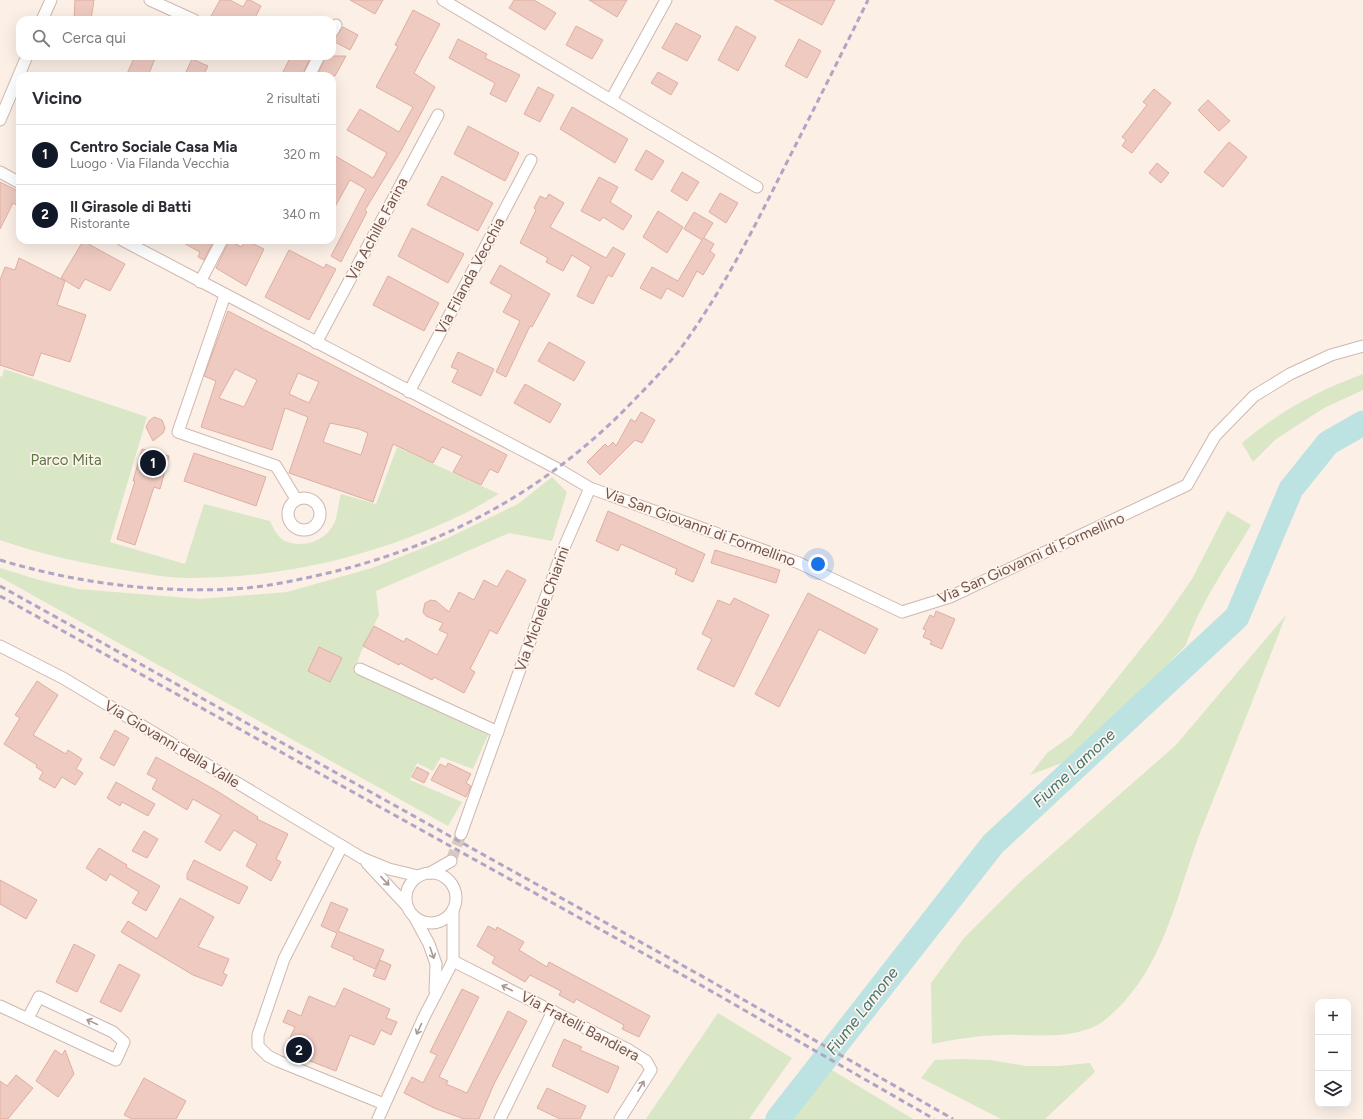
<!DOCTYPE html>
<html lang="it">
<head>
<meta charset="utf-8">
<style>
	:root { --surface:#fff; --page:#f2f2f3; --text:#2b2b33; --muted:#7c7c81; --line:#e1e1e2; --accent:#111827 }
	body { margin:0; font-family:Figtree,sans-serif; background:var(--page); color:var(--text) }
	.controls { position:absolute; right:12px; bottom:12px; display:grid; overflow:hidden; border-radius:8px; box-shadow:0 4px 16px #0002 }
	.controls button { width:36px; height:36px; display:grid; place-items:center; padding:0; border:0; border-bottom:1px solid var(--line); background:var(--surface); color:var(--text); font:20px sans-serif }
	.you { position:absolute; left:818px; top:564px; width:14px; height:14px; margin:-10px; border:3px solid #fff; border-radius:50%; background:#1a73e8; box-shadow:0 0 0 6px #1a73e833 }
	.badge { display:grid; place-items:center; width:26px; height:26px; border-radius:50%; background:var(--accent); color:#fff; font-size:13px; font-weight:700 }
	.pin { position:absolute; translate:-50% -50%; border:2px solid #fff; box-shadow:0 1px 4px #0006 }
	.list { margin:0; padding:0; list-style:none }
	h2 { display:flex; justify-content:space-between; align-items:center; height:52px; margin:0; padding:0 16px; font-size:17px }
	h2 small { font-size:13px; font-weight:400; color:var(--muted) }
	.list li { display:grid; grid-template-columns:26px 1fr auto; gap:12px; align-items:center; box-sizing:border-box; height:60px; padding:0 16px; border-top:1px solid var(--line) }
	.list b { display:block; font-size:15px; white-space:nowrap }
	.list p { margin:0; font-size:13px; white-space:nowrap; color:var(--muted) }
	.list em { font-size:13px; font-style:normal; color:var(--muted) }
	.icon { flex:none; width:22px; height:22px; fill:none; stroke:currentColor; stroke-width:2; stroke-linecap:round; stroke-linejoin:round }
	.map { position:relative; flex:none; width:1363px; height:1119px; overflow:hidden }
	.search { position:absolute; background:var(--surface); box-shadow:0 4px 16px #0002; left:16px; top:16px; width:320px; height:44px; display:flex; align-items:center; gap:10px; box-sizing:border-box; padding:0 14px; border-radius:12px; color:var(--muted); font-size:15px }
	.panel { position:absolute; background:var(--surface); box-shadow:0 4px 16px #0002; left:16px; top:72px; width:320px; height:172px; border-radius:12px }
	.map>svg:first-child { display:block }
	.green { fill:#d9e7c6 }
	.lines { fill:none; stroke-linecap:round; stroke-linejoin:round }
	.river { stroke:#bce3e2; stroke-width:25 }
	.building { fill:#eecac0; stroke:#e0aea1; fill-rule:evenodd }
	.minor-tunnel { stroke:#d9c8c0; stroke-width:11; stroke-dasharray:11 5.5; stroke-linecap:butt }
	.minor-casing { stroke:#ceb8b0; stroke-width:13 }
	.minor { stroke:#fff; stroke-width:11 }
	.rail { stroke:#b0a5c4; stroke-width:3; stroke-dasharray:6 4; stroke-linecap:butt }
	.oneway { stroke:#aa9894 }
	.labels { text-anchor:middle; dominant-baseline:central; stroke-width:3.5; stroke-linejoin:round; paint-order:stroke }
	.street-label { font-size:15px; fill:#72544d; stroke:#fef4ec }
	.park-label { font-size:15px; fill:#5d7845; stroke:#fef4ec }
	.water-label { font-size:16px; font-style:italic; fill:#427776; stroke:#fef4ec }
</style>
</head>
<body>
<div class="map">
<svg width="1363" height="1119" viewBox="0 0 1363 1119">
	<rect width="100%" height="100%" fill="#fbefe6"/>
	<!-- green -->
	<g class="green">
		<path d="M 4,369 L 147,417 L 110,542 L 185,564 L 204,504 L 270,521 C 273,528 278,538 285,541 C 302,548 323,542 332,527 C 338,519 338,503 341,494 L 376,504 L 397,447 L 499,494 C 486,501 473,510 459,516 C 373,557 282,578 187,578 C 168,578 148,574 130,571 C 86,564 42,555 0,540 L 0,376 L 2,377 Z"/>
		<path d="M 1363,374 L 1363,390 L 1324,408 L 1276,439 L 1253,462 L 1242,443 C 1280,411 1317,391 1363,374 Z"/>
		<polygon points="552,477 567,492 552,541 509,533 376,591 379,615 361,652 354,672 488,735 473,769 441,757 433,771 417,763 410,780 462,802 448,826 0,577 0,568 39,580 78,589 200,599 287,592 372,568 446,539 518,504"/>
		<path d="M 1227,511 L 1251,525 C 1228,564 1200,603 1186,645 L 1132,702 L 1072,759 L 1030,775 L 1047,753 L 1071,736 L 1163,621 L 1192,579 Z"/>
		<path d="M 1286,615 C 1259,685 1231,755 1203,825 C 1179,885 1168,954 1123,1003 C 1113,1013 1102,1025 1088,1029 C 1061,1039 1032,1034 1004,1035 C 980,1035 956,1039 932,1044 L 931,983 L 964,938 L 1020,882 L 1176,745 Z"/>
		<polygon points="718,1013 792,1058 749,1119 646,1119"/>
		<polygon points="962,1059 991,1060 1026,1066 1059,1066 1090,1063 1095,1072 1045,1119 1001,1119 921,1078 935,1060"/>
		<polygon points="825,1066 913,1119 785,1119"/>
	</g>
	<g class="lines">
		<!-- river -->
		<polyline class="river" points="778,1119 993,844 1237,617 1291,489 1328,443 1363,423"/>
	</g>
	<!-- building -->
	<g class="building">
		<polygon points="75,0 94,0 91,20 74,20"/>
		<polygon points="220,0 230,0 243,7 247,0 250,0 261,6 254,20 219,20 211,16"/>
		<polygon points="350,0 383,0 375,14"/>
		<polygon points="514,0 534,0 556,13 545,30 509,8"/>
		<polygon points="589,0 627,0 617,17"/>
		<polygon points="774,0 835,0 822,25"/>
		<polygon points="413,10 440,24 414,73 435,87 401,151 365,210 367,212 341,262 331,256 366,189 350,180 332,212 332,154 373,178 387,153 347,130 360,109 399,132 413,107 376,87 398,46 395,45"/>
		<polygon points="676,23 701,36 687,61 662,48"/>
		<polygon points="576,26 603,40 592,59 566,45"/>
		<polygon points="736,26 756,37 738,71 718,60"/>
		<polygon points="343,27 358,35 350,50 335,42 335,38"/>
		<polygon points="458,39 487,54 485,58 520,75 506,102 490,94 495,83 449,58"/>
		<polygon points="799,39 821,51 807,78 785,66"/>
		<polygon points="135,56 156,56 148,76 126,76"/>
		<polygon points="291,56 311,56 302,76 281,76"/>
		<polygon points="326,56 346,56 335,76 317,76"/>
		<polygon points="192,59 208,66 203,76 184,76"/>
		<polygon points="658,72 678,83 671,95 651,83"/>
		<polygon points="538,87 554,95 540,122 524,114"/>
		<polygon points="1154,89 1171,103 1132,153 1122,146 1126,140 1122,137 1147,105 1143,102"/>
		<polygon points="1208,100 1230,121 1219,131 1198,110"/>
		<polygon points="572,107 628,139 615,163 560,129"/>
		<polygon points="468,126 519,153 505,181 454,154"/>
		<polygon points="1229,142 1247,157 1223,187 1204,172"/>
		<polygon points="646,150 664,161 652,180 635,170"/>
		<polygon points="1157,163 1169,173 1161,183 1149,173"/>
		<polygon points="682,172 699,182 687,201 671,191"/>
		<polygon points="442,176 493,203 478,231 427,205"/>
		<polygon points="599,177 618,187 610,202 632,216 623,230 603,217 600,221 581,211"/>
		<polygon points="0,182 20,192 20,207 13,203 0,229"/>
		<polygon points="720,193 738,203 726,223 709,212"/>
		<polygon points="549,194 564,203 550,227 606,258 613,247 625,254 612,277 608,275 593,304 577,296 591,267 572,255 563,271 546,262 548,258 520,243 536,210 534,208 540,196 546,199"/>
		<polygon points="658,211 683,227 667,253 643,237"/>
		<polygon points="694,212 713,223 703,239 704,238 714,244 710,251 715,255 703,275 697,271 683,297 667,288 661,299 640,288 652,267 678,281 702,240 684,229"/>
		<polygon points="412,228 464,254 448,283 398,256"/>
		<polygon points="178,240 214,240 204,260 198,257 200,252"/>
		<polygon points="245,240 264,249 246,286 216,268 229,241 242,247"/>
		<polygon points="83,241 125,264 110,291 85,279 79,289 61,278"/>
		<polygon points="289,250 324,268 326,264 336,269 309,320 265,297"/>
		<polygon points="19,258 65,281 57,305 86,315 70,362 41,353 33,376 0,365 0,280 5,267 15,270"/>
		<polygon points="500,265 550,294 532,327 530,326 506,377 496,372 520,321 503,312 512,295 490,283"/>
		<polygon points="388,276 439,303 424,331 373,305"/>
		<path d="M 228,311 L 507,455 L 498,473 L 490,469 L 481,485 L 453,472 L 462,456 L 442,447 L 433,463 L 393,444 L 373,502 L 289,473 L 308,417 L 285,408 L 272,450 L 201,427 L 216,381 L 204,376 ZM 235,369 L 257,380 L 244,407 L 219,398 ZM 298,373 L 319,382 L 309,403 L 289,394 ZM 330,423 L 359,429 L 368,433 L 361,455 L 323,442 Z"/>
		<polygon points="549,342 585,362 574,381 538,361"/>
		<polygon points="458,352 494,369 481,396 452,382 458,370 451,367"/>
		<polygon points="525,384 561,404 550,423 514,403"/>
		<polygon points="641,412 655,420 642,443 635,440 600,475 587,462 605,444 608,447 613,442 616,446 631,419 635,422"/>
		<polygon points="154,417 162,420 165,428 163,433 153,441 146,427 149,421"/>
		<polygon points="142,449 169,456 160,489 154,487 135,545 117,539 135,481 133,481"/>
		<polygon points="194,453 266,477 256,506 184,481"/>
		<polygon points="608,511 705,554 693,582 675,574 677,569 621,544 618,551 596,541"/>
		<polygon points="715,550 780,570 776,583 711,563"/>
		<polygon points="507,570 526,580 497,634 490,630 470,669 475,672 464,693 434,677 432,680 400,663 399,665 363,646 374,626 404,642 406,638 437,655 448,634 439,630 443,623 426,616 423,612 425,603 431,600 436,601 449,612 459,592 474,600 484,580 497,587"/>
		<polygon points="808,593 878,629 865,654 819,629 779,707 755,694"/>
		<polygon points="734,598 769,615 734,687 697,669 712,639 702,634 718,600 730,605"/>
		<polygon points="936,611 955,619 942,649 930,644 932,641 923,637 926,630 923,629 930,615 934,617"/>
		<polygon points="319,647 342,658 330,682 308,671"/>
		<polygon points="37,681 58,695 33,735 66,754 68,750 82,759 76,769 83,773 75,785 62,777 55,788 39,779 43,772 36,767 37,765 4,744 20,718 15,715"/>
		<polygon points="115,730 129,738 114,766 100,758"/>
		<polygon points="156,757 217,791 258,817 257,819 288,834 276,859 281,862 271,881 246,866 257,844 234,830 220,851 205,842 221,815 193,799 187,810 152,789 157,779 147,774"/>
		<polygon points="448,763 471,774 466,783 471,786 466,797 431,780 440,764 446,767"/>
		<polygon points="417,767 429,773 424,783 412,777"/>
		<polygon points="116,782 155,804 148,816 122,802 120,806 107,798"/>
		<polygon points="144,831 158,839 147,858 132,851"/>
		<polygon points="99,848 127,865 126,867 160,886 146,911 132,903 139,892 110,874 106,881 86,868"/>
		<polygon points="194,860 248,887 239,904 187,879 187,874"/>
		<polygon points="0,880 37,900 26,919 0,904"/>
		<polygon points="180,898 214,917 198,947 229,959 223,973 227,975 222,986 193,975 121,932 128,921 157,939"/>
		<polygon points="331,902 348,909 338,931 384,950 375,969 353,959 354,957 331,947 337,933 321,926"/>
		<polygon points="488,926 496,930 497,927 524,942 519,950 547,967 549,962 650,1016 639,1037 622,1029 624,1025 576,999 574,1003 559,995 561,991 530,975 525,982 492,963 495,957 477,946"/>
		<polygon points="74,944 95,955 77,992 56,982"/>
		<polygon points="380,960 391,965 385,980 373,976"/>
		<polygon points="119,964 140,975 121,1012 100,1002"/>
		<polygon points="344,988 390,1009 386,1018 397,1022 391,1035 381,1030 374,1045 350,1035 336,1071 284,1051 295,1027 283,1022 288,1010 301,1016 309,996 335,1007"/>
		<polygon points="462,989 479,997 439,1077 448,1081 446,1084 467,1093 508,1011 527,1021 494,1084 479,1119 464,1119 434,1108 404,1093 412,1077 423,1083 437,1055 430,1052"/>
		<polygon points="564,1039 582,1047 580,1050 619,1067 608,1093 552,1066"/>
		<polygon points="55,1050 62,1055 65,1050 74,1074 58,1097 36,1081"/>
		<polygon points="16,1075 33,1088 8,1119 0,1119 0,1081 7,1086"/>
		<polygon points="144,1078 186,1101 176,1119 132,1119 124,1115"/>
		<polygon points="547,1088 586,1106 580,1119 560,1119 537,1108"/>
	</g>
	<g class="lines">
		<!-- minor-tunnel -->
		<polyline class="minor-tunnel" points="451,861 461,834"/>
		<defs>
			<g id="minor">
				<polyline points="150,0 194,20"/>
				<polyline points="443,0 757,187"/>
				<polyline points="42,20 51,0"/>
				<polyline points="332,32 336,25"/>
				<polyline points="309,76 319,56"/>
				<polyline points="611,100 666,0"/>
				<polyline points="0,120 27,56"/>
				<polyline points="0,172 20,183"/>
				<polyline points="122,240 558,469 590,488 799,563 902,612 950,597 1187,485 1215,436 1254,396 1290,374 1331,355 1363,346"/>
				<polyline points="200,282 222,240"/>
				<polyline points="225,295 178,432 276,466 296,499"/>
				<polyline points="316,343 438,115"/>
				<polyline points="409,392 531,160"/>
				<circle cx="304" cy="514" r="16"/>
				<polyline points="0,646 63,678 362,858 389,869 418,876"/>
				<polyline points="360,669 498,732"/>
				<polyline points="461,834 562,552 590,488"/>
				<polyline points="342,846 284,959 258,1035 258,1046 268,1056 278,1061 384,1104"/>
				<polyline points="367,863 407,906"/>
				<polyline points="430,873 451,861"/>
				<circle cx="431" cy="898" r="25"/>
				<polyline points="415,918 429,944 436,964 435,991"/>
				<polyline points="453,961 627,1049 646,1061 651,1070 620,1119"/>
				<polyline points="0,1006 116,1060 124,1042 113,1032 39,997 28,1018"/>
				<polyline points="378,1119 424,1017 453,961 453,910"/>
				<polyline points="500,1119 553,1011"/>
			</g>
		</defs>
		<!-- minor casing -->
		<use href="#minor" class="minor-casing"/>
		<!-- minor -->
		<use href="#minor" class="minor"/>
		<!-- rail -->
		<g class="rail">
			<path d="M 0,560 C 76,583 155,593 235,589 C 262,587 289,582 315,576 C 439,549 548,491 635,399 C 650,384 665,368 678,352 C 721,294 753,230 785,166 C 813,111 841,55 868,0"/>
			<polyline points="0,586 707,979 953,1119"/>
			<polyline points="0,596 704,987 934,1119"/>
		</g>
	</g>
	<!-- one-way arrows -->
	<defs><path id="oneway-shaft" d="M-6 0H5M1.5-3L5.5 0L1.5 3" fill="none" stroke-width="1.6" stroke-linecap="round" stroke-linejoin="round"/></defs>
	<g class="oneway">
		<use href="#oneway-shaft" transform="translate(385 881) rotate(47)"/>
		<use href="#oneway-shaft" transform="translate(432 953) rotate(71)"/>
		<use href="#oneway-shaft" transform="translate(507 988) rotate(-153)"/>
		<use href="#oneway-shaft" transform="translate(92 1022) rotate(-155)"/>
		<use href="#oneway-shaft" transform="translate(419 1029) rotate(115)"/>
		<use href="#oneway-shaft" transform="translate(641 1086) rotate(-59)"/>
	</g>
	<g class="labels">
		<!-- street labels -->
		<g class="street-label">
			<text transform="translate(377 229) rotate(-62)">Via Achille Farina</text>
			<text transform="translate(470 276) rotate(-62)">Via Filanda Vecchia</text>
			<text transform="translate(700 527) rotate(20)">Via San Giovanni di Formellino</text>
			<text transform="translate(1031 558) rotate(-24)">Via San Giovanni di Formellino</text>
			<text transform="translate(542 609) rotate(-70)">Via Michele Chiarini</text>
			<text transform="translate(172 744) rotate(31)">Via Giovanni della Valle</text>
			<text transform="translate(580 1026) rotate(28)">Via Fratelli Bandiera</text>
		</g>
		<!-- park labels -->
		<g class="park-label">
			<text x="66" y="460">Parco Mita</text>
		</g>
		<!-- water labels -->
		<g class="water-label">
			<text transform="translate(1074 768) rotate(-43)">Fiume Lamone</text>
			<text transform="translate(862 1011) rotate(-52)">Fiume Lamone</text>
		</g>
	</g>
</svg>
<div class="controls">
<button>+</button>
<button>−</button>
<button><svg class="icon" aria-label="layers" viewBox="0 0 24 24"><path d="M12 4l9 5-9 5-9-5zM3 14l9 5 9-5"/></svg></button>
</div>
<div class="you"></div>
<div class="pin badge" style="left:153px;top:463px">1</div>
<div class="pin badge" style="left:299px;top:1050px">2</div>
<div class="search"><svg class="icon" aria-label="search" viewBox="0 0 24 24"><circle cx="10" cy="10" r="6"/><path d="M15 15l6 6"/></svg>Cerca qui</div>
<section class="panel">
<h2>Vicino<small>2 risultati</small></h2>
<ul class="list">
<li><span class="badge">1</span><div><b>Centro Sociale Casa Mia</b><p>Luogo · Via Filanda Vecchia</p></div><em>320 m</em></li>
<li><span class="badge">2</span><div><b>Il Girasole di Batti</b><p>Ristorante</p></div><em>340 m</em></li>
</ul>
</section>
</div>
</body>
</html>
